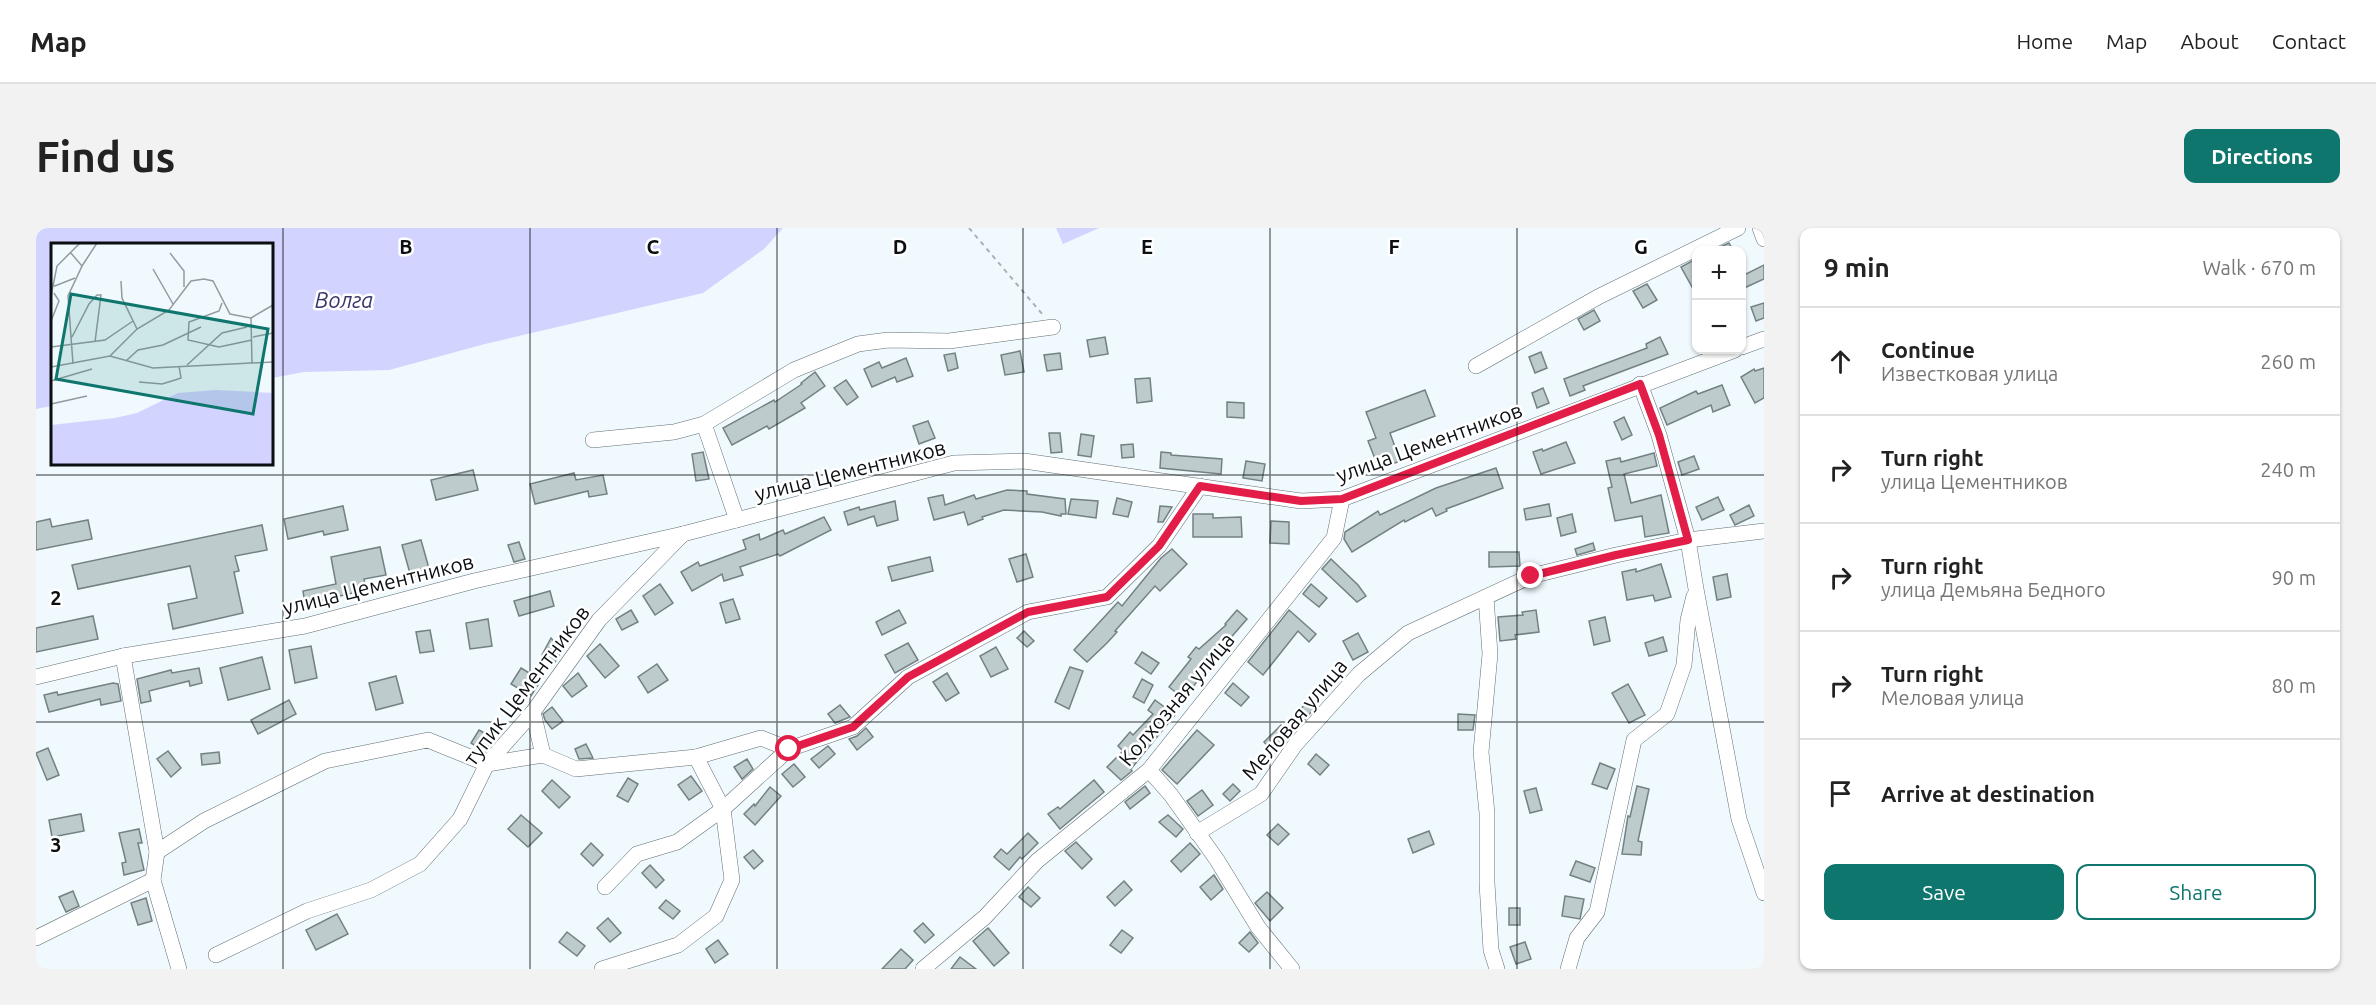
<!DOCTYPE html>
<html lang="en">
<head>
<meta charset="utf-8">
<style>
	:root { --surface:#fff; --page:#f2f2f2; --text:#222; --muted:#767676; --line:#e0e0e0; --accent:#0f766e }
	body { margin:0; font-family:Ubuntu,sans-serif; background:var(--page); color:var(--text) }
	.controls { position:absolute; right:18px; top:18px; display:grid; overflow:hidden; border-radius:12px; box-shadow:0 2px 4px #0004 }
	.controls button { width:54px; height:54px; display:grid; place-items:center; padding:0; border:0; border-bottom:2px solid var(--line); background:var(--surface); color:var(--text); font:30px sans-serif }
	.stop { position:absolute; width:18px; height:18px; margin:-14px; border:4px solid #e11d48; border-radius:50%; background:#fff }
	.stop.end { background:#e11d48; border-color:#fff; box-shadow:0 2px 6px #0008 }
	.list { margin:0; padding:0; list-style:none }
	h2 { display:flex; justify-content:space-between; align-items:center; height:78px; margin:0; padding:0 24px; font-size:26px }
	h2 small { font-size:20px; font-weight:400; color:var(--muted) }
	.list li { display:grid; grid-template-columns:39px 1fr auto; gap:18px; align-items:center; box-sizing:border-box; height:108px; padding:0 24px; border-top:2px solid var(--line) }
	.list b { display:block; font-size:22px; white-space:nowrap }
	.list p { margin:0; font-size:20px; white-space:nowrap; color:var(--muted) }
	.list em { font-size:20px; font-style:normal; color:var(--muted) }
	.actions { display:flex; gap:12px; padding:18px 24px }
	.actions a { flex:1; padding:14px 0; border:2px solid var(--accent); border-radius:12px; text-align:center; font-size:21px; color:var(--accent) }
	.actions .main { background:var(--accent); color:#fff }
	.icon { flex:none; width:33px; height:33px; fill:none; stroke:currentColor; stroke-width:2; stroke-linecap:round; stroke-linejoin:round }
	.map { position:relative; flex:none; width:1728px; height:741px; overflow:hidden; border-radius:12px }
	header { display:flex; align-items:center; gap:36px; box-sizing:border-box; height:84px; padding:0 30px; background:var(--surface); border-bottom:2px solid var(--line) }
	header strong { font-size:28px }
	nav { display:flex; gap:33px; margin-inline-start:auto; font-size:21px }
	.intro { display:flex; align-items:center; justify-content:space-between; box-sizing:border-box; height:144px; padding:0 36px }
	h1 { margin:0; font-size:42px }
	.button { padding:15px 27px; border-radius:12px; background:var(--accent); color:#fff; font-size:21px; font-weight:700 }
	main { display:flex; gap:36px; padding:0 36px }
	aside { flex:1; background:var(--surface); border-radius:12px; box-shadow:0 2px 4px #0004 }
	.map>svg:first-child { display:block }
	.water { fill:#d2d4ff }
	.building { fill:#bdcbcc; stroke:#748182; stroke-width:1.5 }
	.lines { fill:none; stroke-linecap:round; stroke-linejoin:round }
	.minor-casing { stroke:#636e73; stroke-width:16 }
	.path { stroke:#a8b0b4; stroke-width:2; stroke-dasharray:4.5 4.5; stroke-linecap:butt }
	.minor { stroke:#fff; stroke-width:15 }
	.route { stroke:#e11d48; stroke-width:8 }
	.grid { fill:none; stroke:#0b0f11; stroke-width:1.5; stroke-opacity:0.55 }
	.labels { text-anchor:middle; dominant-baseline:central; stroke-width:5; stroke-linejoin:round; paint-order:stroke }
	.street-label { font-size:21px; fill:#0b0f11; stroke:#fff }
	.water-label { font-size:22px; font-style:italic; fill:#39376b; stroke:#fff }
	.inset-road { fill:none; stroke:#949b9f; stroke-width:1.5 }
	.view { fill:#0f766e; fill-opacity:0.15; stroke:#0f766e; stroke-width:3 }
	.inset-edge { fill:none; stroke:#0b0f11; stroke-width:3 }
	.grid-label { font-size:20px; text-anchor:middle; font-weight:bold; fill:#0b0f11; stroke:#fff; stroke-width:5; stroke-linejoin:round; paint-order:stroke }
</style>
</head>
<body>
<header>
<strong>Map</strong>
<nav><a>Home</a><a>Map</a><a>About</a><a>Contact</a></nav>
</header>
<div class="intro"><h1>Find us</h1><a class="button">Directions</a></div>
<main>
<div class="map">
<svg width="1728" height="741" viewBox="0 0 1728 741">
	<rect width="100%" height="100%" fill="#eff9fe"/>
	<!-- water -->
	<g class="water">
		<polygon points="0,0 747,0 728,21 667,65 449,116 353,142 268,144 236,150 236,16 16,16 16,178 0,181"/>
		<polygon points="1020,0 1063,0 1027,16"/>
	</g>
	<!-- building -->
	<g class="building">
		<polygon points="1693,15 1697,22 1678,22"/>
		<polygon points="1658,32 1660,36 1660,66 1645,39"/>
		<polygon points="1728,37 1728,51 1706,61 1706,48"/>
		<polygon points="1611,56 1621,72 1607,80 1597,63"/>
		<polygon points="1728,75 1728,90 1720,93 1715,79"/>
		<polygon points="1558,82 1564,93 1548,102 1542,91"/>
		<polygon points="1069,109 1072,126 1054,129 1051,112"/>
		<polygon points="1624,109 1632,126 1547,158 1549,162 1534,168 1528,151 1611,120 1610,116"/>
		<polygon points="984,123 988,144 969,147 965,127"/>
		<polygon points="1505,124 1511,140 1499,145 1493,129"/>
		<polygon points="919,125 922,140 912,143 908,127"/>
		<polygon points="1024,125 1026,141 1011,143 1008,127"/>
		<polygon points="870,130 877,148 861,154 859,149 836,159 828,141 843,134 846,140"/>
		<polygon points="1728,140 1728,170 1719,175 1705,149 1718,141 1719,143"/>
		<polygon points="779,144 789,158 765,175 769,180 733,201 731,198 696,217 687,200 738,172 739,174 766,156 765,155"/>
		<polygon points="1114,150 1116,173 1101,175 1099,151"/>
		<polygon points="810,152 822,169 811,177 798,160"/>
		<polygon points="1686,157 1694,177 1677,184 1675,177 1631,197 1624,180 1660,163 1662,166"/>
		<polygon points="1507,160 1513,175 1501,180 1496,165"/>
		<polygon points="1389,162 1399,188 1354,205 1364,233 1343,241 1332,213 1340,210 1330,184"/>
		<polygon points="1191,174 1208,175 1208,190 1191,189"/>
		<polygon points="1588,189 1596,207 1586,212 1578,194"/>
		<polygon points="892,193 899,210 883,216 877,198"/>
		<polygon points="1013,205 1024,205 1026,224 1015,225"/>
		<polygon points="1045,206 1058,208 1055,229 1042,227"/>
		<polygon points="1530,214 1539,235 1505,246 1497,224 1506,221 1507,223"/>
		<polygon points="1097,216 1098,229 1086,230 1085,217"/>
		<polygon points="667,224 673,251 660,253 656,226"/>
		<polygon points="1125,224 1135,225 1135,227 1186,231 1185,246 1124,240"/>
		<polygon points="1618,225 1621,238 1588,246 1595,275 1625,267 1633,305 1609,309 1606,288 1579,293 1572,260 1576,259 1570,233 1584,230 1585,234"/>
		<polygon points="1658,228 1663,241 1646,247 1642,234"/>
		<polygon points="1210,233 1229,236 1226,253 1207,250"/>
		<polygon points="1460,240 1467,260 1410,281 1411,283 1400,288 1396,280 1369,294 1368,292 1316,324 1308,311 1309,304 1342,283 1344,287 1400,260"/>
		<polygon points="437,242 442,262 400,272 395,252"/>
		<polygon points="538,245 540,252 567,247 571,266 553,269 552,263 499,276 494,256"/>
		<polygon points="971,262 991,263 991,266 1029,271 1030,286 1025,286 1025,288 1006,284 968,282 946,289 947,291 932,297 928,284 898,292 892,270 907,267 909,277 938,267 940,271"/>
		<polygon points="1682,269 1688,282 1666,292 1660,279"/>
		<polygon points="1081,270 1096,274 1092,289 1077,286"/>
		<polygon points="1035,271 1062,273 1060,290 1032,286"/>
		<polygon points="859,273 862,292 841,298 838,288 812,297 808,284 823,279 824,282"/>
		<polygon points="1513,276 1515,288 1490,292 1488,281"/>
		<polygon points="1713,277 1718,288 1699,297 1694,287"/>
		<polygon points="307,278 312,302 288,307 287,303 252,311 248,291"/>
		<polygon points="1124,278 1136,279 1127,294 1122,294"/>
		<polygon points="1157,286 1177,286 1177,290 1205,289 1206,309 1157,309"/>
		<polygon points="1536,286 1540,304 1525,308 1521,290"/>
		<polygon points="788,289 795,302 744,328 742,326 704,339 707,347 688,353 686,346 656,363 645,344 662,334 664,338 710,321 707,312 723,306 724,312 747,302 749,306"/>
		<polygon points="14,291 16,299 52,292 56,311 0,322 0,294"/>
		<polygon points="1235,293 1253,294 1253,316 1234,315"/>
		<polygon points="226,297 231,322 199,328 203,343 198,344 207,385 137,401 132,376 161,370 154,338 42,361 36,337"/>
		<polygon points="385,312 394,344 375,349 366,317"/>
		<polygon points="483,314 489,331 478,334 472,317"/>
		<polygon points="1557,315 1559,322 1541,327 1539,321"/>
		<polygon points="344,319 350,347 328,351 330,362 269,376 267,363 300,356 295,329"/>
		<polygon points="1136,321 1151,336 1124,363 1119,358 1079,403 1081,404 1071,415 1051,434 1038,422 1082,374 1086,378 1125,330"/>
		<polygon points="1453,324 1483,324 1484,338 1453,339"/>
		<polygon points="990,326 997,349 981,354 973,331"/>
		<polygon points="894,329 897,343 856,353 852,339"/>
		<polygon points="1295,331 1322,357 1330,368 1321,374 1286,341"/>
		<polygon points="1625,336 1635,369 1619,373 1617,367 1591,372 1586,344 1600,341 1600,344"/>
		<polygon points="1691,346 1695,369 1681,372 1677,349"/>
		<polygon points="624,356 637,375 619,387 607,368"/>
		<polygon points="1275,356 1291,370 1283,379 1267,366"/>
		<polygon points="514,363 518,378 483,388 478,373"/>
		<polygon points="697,371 704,391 690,395 684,375"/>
		<polygon points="595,382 602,394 586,402 580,391"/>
		<polygon points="863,382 870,395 846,407 840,394"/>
		<polygon points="1201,382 1211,391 1191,414 1193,416 1176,431 1177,432 1148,471 1133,459 1155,431 1152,429 1160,419 1163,421 1190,397 1189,396"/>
		<polygon points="1253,382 1280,406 1273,414 1262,403 1227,447 1212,434"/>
		<polygon points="1500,382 1503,404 1479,407 1480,411 1464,413 1462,389 1487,387 1486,384"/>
		<polygon points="57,388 62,411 0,424 0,400"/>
		<polygon points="1569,389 1574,413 1558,417 1553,393"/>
		<polygon points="452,391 456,418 434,421 430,395"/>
		<polygon points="394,402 398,423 384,425 380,404"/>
		<polygon points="988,403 998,413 991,419 981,410"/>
		<polygon points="1322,405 1332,424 1317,432 1307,413"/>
		<polygon points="1627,409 1631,423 1613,428 1609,415"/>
		<polygon points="515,410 526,423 519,434 506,427"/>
		<polygon points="872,415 882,432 859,445 849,427"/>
		<polygon points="564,416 583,438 569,450 551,428"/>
		<polygon points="275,418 281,450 259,455 253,422"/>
		<polygon points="960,419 972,441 955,449 944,428"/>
		<polygon points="1106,424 1123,435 1115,446 1099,435"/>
		<polygon points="226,429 234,461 192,472 184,440"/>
		<polygon points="621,436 632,452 612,465 602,449"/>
		<polygon points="1034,439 1047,443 1033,481 1019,474"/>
		<polygon points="163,440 166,455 154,458 153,453 113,463 115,473 105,475 101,451 135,442 136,445"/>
		<polygon points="485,440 505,452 495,468 475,456"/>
		<polygon points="542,445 551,458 536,469 527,458"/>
		<polygon points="911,445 923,465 910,473 897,454"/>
		<polygon points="360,448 367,475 340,482 333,455"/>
		<polygon points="1106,451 1117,457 1108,475 1097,469"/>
		<polygon points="77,455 82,456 85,473 65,477 64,471 13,484 8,467 21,464 22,467"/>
		<polygon points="1197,455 1213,469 1205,478 1189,465"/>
		<polygon points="1592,456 1609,487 1593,495 1576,465"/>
		<polygon points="253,472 260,486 222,506 215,492"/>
		<polygon points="1119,472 1139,487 1095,541 1096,543 1085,552 1071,539 1087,523 1082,518 1094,504 1097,507 1117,486 1112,482"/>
		<polygon points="1271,473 1279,479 1269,492 1261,486"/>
		<polygon points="804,477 814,489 799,495 792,486"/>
		<polygon points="516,479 527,493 516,501 509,492 507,486"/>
		<polygon points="1422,486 1439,487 1437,502 1422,502"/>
		<polygon points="1245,497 1255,507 1238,525 1228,514"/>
		<polygon points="830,500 837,509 821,522 813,511 821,508"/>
		<polygon points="443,502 457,510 449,524 435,515"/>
		<polygon points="1161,502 1178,517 1141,556 1126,542"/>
		<polygon points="550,516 557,530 543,531 539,521"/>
		<polygon points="792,518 799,526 783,540 775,531"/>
		<polygon points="12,520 23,547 11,552 0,525"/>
		<polygon points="132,523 145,540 135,549 121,531"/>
		<polygon points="183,524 184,535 166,537 165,526"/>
		<polygon points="1280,526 1293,537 1284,547 1272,536"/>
		<polygon points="711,531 717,541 706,551 698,539"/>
		<polygon points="1564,535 1579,541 1571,561 1556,556"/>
		<polygon points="758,536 769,549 757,559 746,546"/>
		<polygon points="655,548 666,563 653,572 642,557"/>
		<polygon points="592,550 602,556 592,574 581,568"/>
		<polygon points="516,552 534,569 523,580 506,563"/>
		<polygon points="1058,552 1068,564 1024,601 1012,586 1022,579 1024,581"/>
		<polygon points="1197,556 1204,563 1194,573 1187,566"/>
		<polygon points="1109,558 1114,565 1094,581 1089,574"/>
		<polygon points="1601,558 1613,561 1602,613 1606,614 1605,627 1586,626 1592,588 1594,589"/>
		<polygon points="734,559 745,568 719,597 708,586 718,576 719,578"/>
		<polygon points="1500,560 1506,582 1494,585 1488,563"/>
		<polygon points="1166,562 1177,577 1162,588 1151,573"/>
		<polygon points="45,586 48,603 16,609 13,592"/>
		<polygon points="485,587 506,605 492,619 472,601"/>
		<polygon points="1132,587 1147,601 1140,609 1123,594"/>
		<polygon points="1242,596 1253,606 1242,617 1231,607"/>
		<polygon points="103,601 106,615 102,615 108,642 88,647 86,635 90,634 83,605"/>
		<polygon points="1393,603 1398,616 1377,625 1372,611"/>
		<polygon points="992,605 1002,615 986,631 984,629 973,642 958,629 965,621 971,626"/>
		<polygon points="1040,614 1056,631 1046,641 1029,623"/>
		<polygon points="555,615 567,627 557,638 545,626"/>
		<polygon points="1154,615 1164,626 1145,644 1135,633"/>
		<polygon points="717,622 727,633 718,641 708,629"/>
		<polygon points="1540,633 1559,640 1554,654 1534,647"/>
		<polygon points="614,637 628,652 620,660 606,645"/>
		<polygon points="1178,647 1187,661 1175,672 1164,659"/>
		<polygon points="1088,653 1096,662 1079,678 1071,669"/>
		<polygon points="992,659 1004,670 995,679 983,669"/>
		<polygon points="37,663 43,678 30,684 23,669"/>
		<polygon points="1231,664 1247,680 1234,693 1219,675"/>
		<polygon points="1529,668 1548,671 1544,691 1526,688"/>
		<polygon points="110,670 116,693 102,697 95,675"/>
		<polygon points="630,672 644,683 637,691 623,680"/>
		<rect x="1473" y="680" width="11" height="17"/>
		<polygon points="301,686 312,706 280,722 270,702"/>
		<polygon points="572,690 585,705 574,714 561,700"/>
		<polygon points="887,695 898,707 889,715 878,703"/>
		<polygon points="952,700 973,725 958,738 937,713"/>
		<polygon points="1086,702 1097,710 1085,725 1074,717"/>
		<polygon points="531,704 549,718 541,728 523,714"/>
		<polygon points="1214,704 1222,715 1213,724 1203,715"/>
		<polygon points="682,712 692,726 679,735 670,721"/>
		<polygon points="1489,714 1495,731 1480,736 1474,719"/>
		<polygon points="865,721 877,732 869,741 846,741"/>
		<polygon points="924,729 940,741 915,741"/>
	</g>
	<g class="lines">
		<defs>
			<g id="minor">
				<polyline points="1724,0 1728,11"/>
				<polyline points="1706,119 1728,111"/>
				<polyline points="1440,138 1562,69 1702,0"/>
				<polyline points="1604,156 1623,207 1652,312 1660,361 1703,591 1728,665"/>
				<polyline points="557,212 638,204 668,196"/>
				<polyline points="701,292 668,196 758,142 822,116 852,112 913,113 1017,99"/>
				<polyline points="1450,369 1454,426 1445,524 1451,585 1451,655 1455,722 1461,741"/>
				<polyline points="87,428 121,624 117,652 143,741"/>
				<polyline points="0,449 87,428 269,398 438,353 647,306 918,235 988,233 1265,273 1306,271 1699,122"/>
				<polyline points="497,484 507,527"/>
				<polyline points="660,529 725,510 753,521"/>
				<polyline points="1113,542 1135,567 1181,632 1222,699 1256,741"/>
				<polyline points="1161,605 1225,566 1259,517 1323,446 1372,405 1495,348 1580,327 1652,312 1728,303"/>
				<polyline points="121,624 168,593 289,533 392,512 451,536 507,527 540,541 660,529 687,581 696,652 680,688 642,717 566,741"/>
				<polyline points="569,659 601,626 641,614 687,581 753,521 817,499 872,449 992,384 1071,369 1123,318 1164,258"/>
				<polyline points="0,710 117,652"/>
				<polyline points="180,727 271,683 335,662 384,636 424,591 451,536 497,484 563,392 647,306"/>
				<polyline points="887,741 949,689 1001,633 1113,542 1298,310 1306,271"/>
				<polyline points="1532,741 1541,710 1561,684 1598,512 1631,486 1648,437 1652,392 1658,368"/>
			</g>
		</defs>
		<!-- minor casing -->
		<use href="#minor" class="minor-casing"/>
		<!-- path -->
		<polyline class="path" points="933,0 1007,87"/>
		<!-- minor -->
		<use href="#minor" class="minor"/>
	</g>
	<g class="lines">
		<!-- route -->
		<polyline class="route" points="753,521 817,499 872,449 992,384 1071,369 1123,318 1164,258 1265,273 1306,271 1604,156 1623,207 1652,312 1580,327 1495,348"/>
	</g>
	<!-- grid -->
	<path class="grid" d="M 247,0 L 247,741M 494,0 L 494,741M 741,0 L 741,741M 987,0 L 987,741M 1234,0 L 1234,741M 1481,0 L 1481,741M 0,247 L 1728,247M 0,494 L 1728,494"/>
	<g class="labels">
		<!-- street labels -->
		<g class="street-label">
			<text transform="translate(1393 214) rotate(-20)">улица Цементников</text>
			<text transform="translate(814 242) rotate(-14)">улица Цементников</text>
			<text transform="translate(342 356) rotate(-14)">улица Цементников</text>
			<text transform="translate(490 457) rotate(-53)">тупик Цементников</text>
			<text transform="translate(1140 471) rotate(-50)">Колхозная улица</text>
			<text transform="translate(1258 491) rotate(-50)">Меловая улица</text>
		</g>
		<!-- water labels -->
		<g class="water-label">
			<text x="308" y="71">Волга</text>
		</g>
	</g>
	<!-- overview -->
	<g transform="translate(15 15)">
		<rect width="222" height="222" fill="#eff9fe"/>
		<path d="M 165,147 L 222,150 L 222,222 L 0,222 L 0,182 L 64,175 L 86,170 L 127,150 Z" fill="#d2d4ff"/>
		<path class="inset-road" d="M 19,9 L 31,23 L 17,53 L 22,121M 119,10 L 133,28 L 133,44M 31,23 L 46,0M 102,26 L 122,61M 70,38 L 71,55 L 86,86M 0,41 L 4,43 L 24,35M 0,53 L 6,23 L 29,0M 171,60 L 168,68 L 138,79 L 137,97 L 168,104 L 201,97M 200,75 L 222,62M 0,78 L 8,58 L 3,50M 21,94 L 38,61 L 46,52 L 50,52 L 44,99M 202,94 L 222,90M 0,104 L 54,97 L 82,78M 59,113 L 86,86 L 118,67 L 140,38 L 153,36 L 162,38 L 179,71 L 200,75 L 201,120M 75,118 L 87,107 L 112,102 L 150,84M 136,122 L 171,90 L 196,84M 0,124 L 59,113 L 102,125 L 222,119M 0,138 L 41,126M 88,139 L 111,141 L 124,137 L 130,135 L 128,123M 0,161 L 36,153"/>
		<path class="view" d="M 20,51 L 217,86 L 202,171 L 5,136 Z"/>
		<rect width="222" height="222" class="inset-edge"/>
	</g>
	<g class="grid-label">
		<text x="370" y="26">B</text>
		<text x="617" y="26">C</text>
		<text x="864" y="26">D</text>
		<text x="1111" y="26">E</text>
		<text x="1358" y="26">F</text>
		<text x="1605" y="26">G</text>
		<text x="20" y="377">2</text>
		<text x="20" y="624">3</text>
	</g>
</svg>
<div class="controls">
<button>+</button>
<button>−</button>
</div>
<div class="stop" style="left:753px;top:521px"></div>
<div class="stop end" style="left:1495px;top:348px"></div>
</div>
<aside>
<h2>9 min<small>Walk · 670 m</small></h2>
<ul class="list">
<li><svg class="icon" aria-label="ahead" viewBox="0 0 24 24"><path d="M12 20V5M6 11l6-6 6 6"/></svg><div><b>Continue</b><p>Известковая улица</p></div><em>260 m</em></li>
<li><svg class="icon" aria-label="right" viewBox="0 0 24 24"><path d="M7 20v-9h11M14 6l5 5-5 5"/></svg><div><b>Turn right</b><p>улица Цементников</p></div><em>240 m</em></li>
<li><svg class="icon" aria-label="right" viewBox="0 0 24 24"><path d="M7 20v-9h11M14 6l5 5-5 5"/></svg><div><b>Turn right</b><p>улица Демьяна Бедного</p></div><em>90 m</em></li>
<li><svg class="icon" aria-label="right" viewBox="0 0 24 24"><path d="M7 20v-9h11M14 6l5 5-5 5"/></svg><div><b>Turn right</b><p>Меловая улица</p></div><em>80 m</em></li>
<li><svg class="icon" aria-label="arrive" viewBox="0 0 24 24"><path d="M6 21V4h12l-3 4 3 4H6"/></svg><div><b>Arrive at destination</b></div></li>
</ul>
<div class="actions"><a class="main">Save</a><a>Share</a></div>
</aside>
</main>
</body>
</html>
